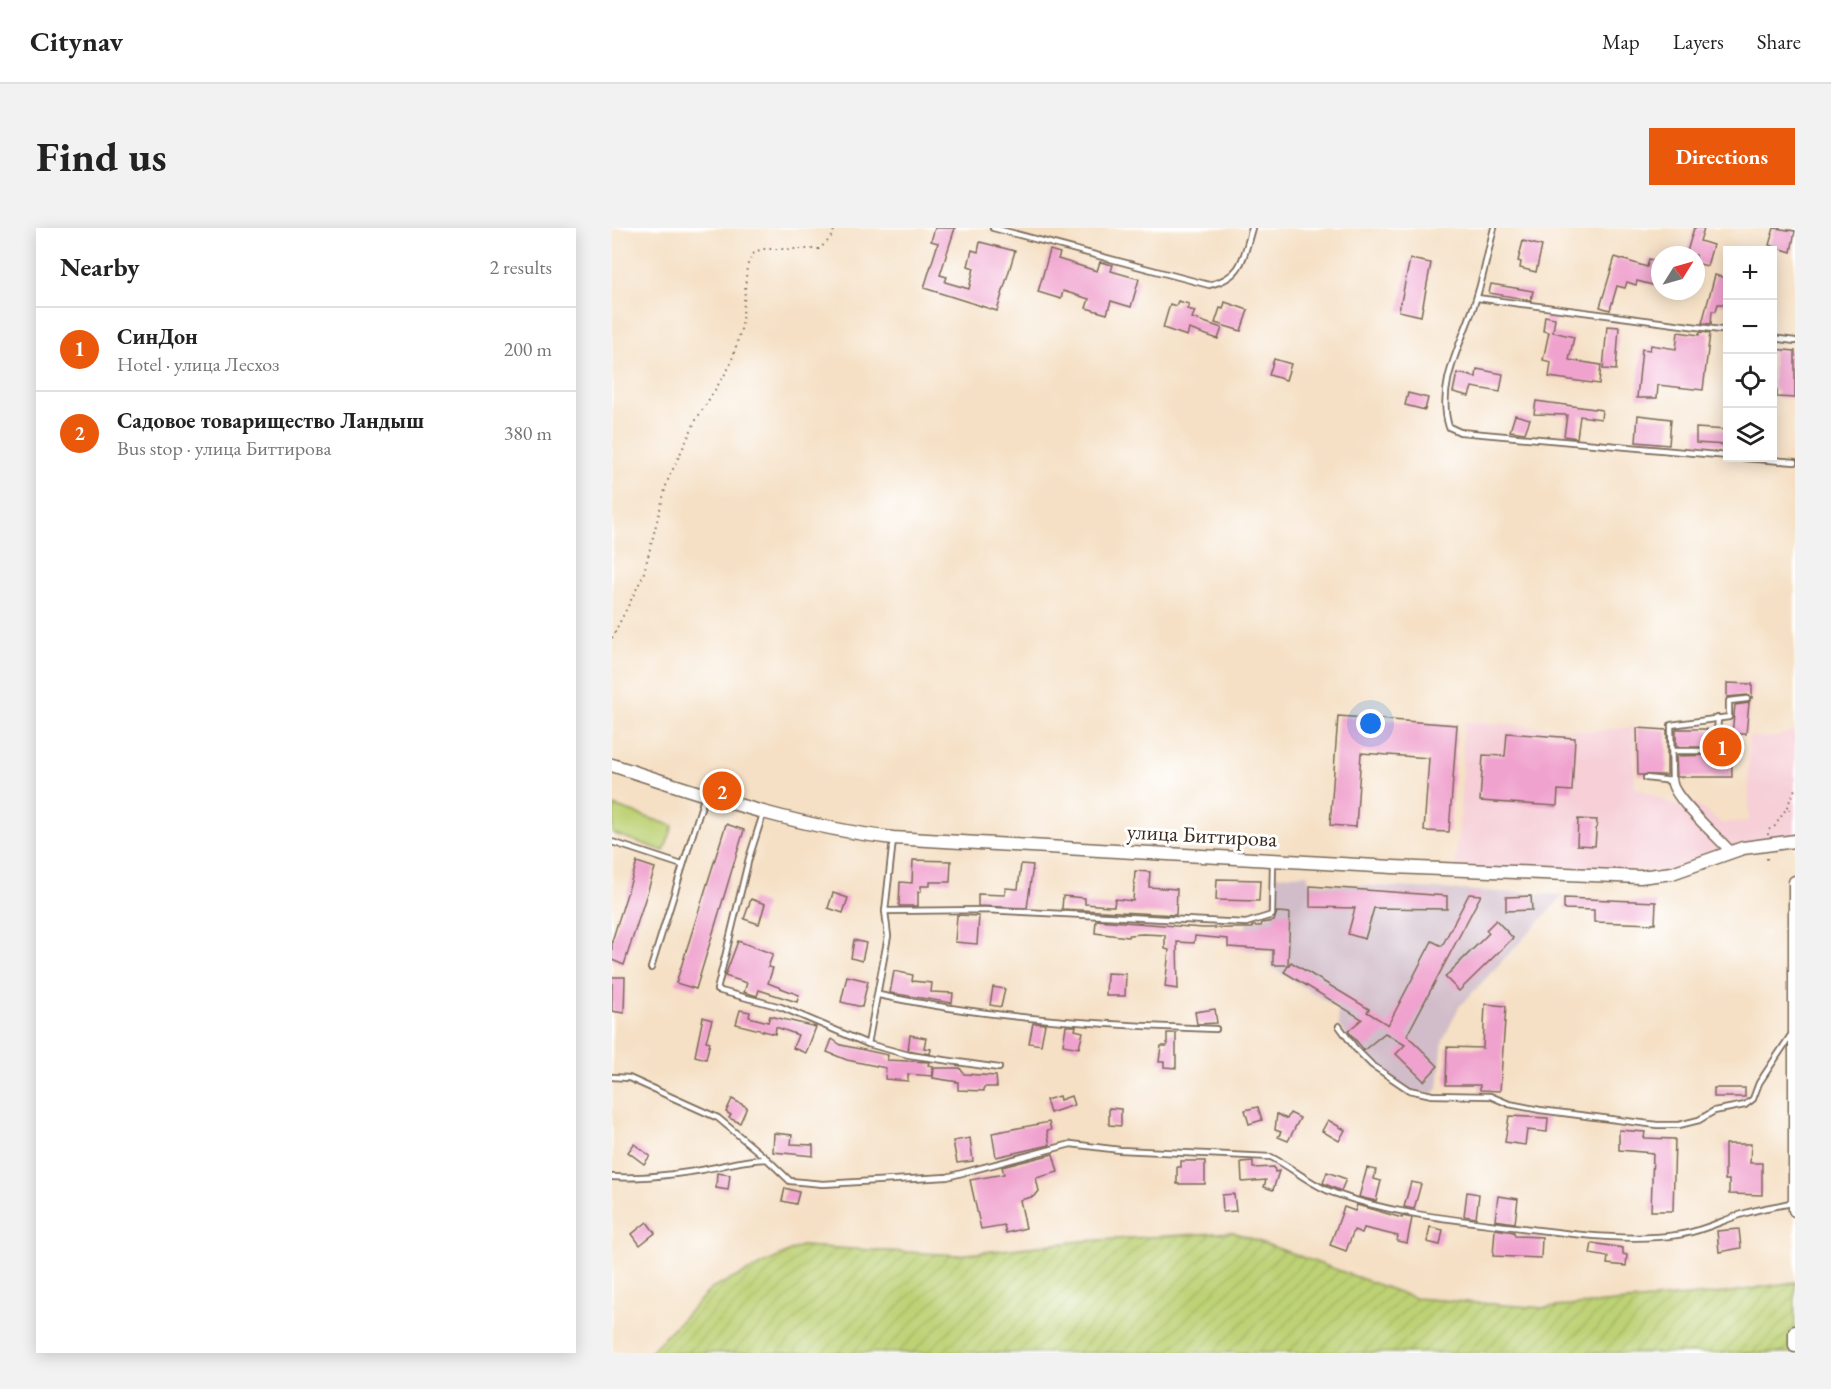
<!DOCTYPE html>
<html lang="en">
<head>
<meta charset="utf-8">
<style>
	:root { --surface:#fff; --page:#f2f2f2; --text:#222; --muted:#767676; --line:#e0e0e0; --accent:#ea580c }
	body { margin:0; font-family:"EB Garamond",serif; background:var(--page); color:var(--text) }
	.controls { position:absolute; right:18px; top:18px; display:grid; overflow:hidden; border-radius:0px; box-shadow:0 3px 15px #0003 }
	.controls button { width:54px; height:54px; display:grid; place-items:center; padding:0; border:0; border-bottom:2px solid var(--line); background:var(--surface); color:var(--text); font:30px sans-serif }
	.compass { position:absolute; left:1039px; top:18px; width:54px; height:54px; border-radius:50%; background:var(--surface); box-shadow:0 3px 15px #0003; rotate:53deg }
	.you { position:absolute; left:759px; top:496px; width:21px; height:21px; margin:-15px; border:4px solid #fff; border-radius:50%; background:#1a73e8; box-shadow:0 0 0 9px #1a73e833 }
	.badge { display:grid; place-items:center; width:39px; height:39px; border-radius:50%; background:var(--accent); color:#fff; font-size:20px; font-weight:700 }
	.pin { position:absolute; translate:-50% -50%; border:3px solid #fff; box-shadow:0 2px 6px #0006 }
	.list { margin:0; padding:0; list-style:none }
	h2 { display:flex; justify-content:space-between; align-items:center; height:78px; margin:0; padding:0 24px; font-size:26px }
	h2 small { font-size:20px; font-weight:400; color:var(--muted) }
	.list li { display:grid; grid-template-columns:39px 1fr auto; gap:18px; align-items:center; box-sizing:border-box; height:84px; padding:0 24px; border-top:2px solid var(--line) }
	.list b { display:block; font-size:22px; white-space:nowrap }
	.list p { margin:0; font-size:20px; white-space:nowrap; color:var(--muted) }
	.list em { font-size:20px; font-style:normal; color:var(--muted) }
	.icon { flex:none; width:33px; height:33px; fill:none; stroke:currentColor; stroke-width:2; stroke-linecap:round; stroke-linejoin:round }
	.map { position:relative; flex:none; width:1183px; height:1125px; overflow:hidden; border-radius:0px }
	header { display:flex; align-items:center; gap:36px; box-sizing:border-box; height:84px; padding:0 30px; background:var(--surface); border-bottom:2px solid var(--line) }
	header strong { font-size:28px }
	nav { display:flex; gap:33px; margin-inline-start:auto; font-size:21px }
	.intro { display:flex; align-items:center; justify-content:space-between; box-sizing:border-box; height:144px; padding:0 36px }
	h1 { margin:0; font-size:42px }
	.button { padding:15px 27px; border-radius:0px; background:var(--accent); color:#fff; font-size:21px; font-weight:700 }
	main { display:flex; gap:36px; padding:0 36px }
	aside { flex:1; background:var(--surface); border-radius:0px; box-shadow:0 3px 15px #0003 }
	.map>svg:first-child { display:block }
	.built { fill:#f6cfd7 }
	.industrial { fill:#d1bdc9 }
	.garden { fill:url(#garden-furrows); stroke:#7c7e49; stroke-width:1.5 }
	.pitch { fill:#bdd174; stroke:#7c7e49; stroke-width:1.5 }
	.building { fill:#f0a2ce }
	.lines { fill:none; stroke-linecap:round; stroke-linejoin:round }
	.service-casing { stroke:#7c6a58; stroke-width:8 }
	.minor-casing { stroke:#7c6a58; stroke-width:12 }
	.tertiary-casing { stroke:#7c6a58; stroke-width:15 }
	.path { stroke:#7c6a58; stroke-width:2; stroke-dasharray:1.5 4.5; stroke-linecap:butt }
	.service { stroke:#fff; stroke-width:4.5 }
	.minor { stroke:#fff; stroke-width:9 }
	.tertiary { stroke:#fff; stroke-width:12 }
	.labels { text-anchor:middle; dominant-baseline:central; stroke-width:6; stroke-linejoin:round; paint-order:stroke }
	.street-label { font-size:22px; fill:#3b2a1e; stroke:#fff }
</style>
</head>
<body>
<header>
<strong>Citynav</strong>
<nav><a>Map</a><a>Layers</a><a>Share</a></nav>
</header>
<div class="intro"><h1>Find us</h1><a class="button">Directions</a></div>
<main>
<aside>
<h2>Nearby<small>2 results</small></h2>
<ul class="list">
<li><span class="badge">1</span><div><b>СинДон</b><p>Hotel · улица Лесхоз</p></div><em>200 m</em></li>
<li><span class="badge">2</span><div><b>Садовое товарищество Ландыш</b><p>Bus stop · улица Биттирова</p></div><em>380 m</em></li>
</ul>
</aside>
<div class="map">
<svg width="1183" height="1125" viewBox="0 0 1183 1125">
	<defs>
		<pattern id="garden-furrows" width="10" height="10" patternUnits="userSpaceOnUse" patternTransform="scale(1.5)"><rect width="10" height="10" fill="#bdd174"/><path d="M-1 1l2-2M0 10L10 0M9 11l2-2" fill="none" stroke="#a3b464"/></pattern>
	</defs>
	<rect width="100%" height="100%" fill="#fff"/>
	<filter id="ink" filterUnits="userSpaceOnUse"><feTurbulence type="fractalNoise" baseFrequency=".0167" numOctaves="2"/><feDisplacementMap in="SourceGraphic" scale="12" xChannelSelector="R" yChannelSelector="G"/><feConvolveMatrix kernelMatrix="1 2 1 2 8 2 1 2 1" color-interpolation-filters="sRGB"/></filter>
	<filter id="wash" filterUnits="userSpaceOnUse"><feTurbulence type="fractalNoise" baseFrequency=".008" numOctaves="4" result="noise"/><feDisplacementMap in="SourceGraphic" scale="24" xChannelSelector="R" yChannelSelector="G"/><feGaussianBlur stdDeviation="1.35" result="paint"/><feColorMatrix in="noise" values="0 0 0 0 0 0 0 0 0 0 0 0 0 0 0 0 0 1.4 0 .05"/><feComposite in="paint" operator="in"/></filter>
	<g filter="url(#wash)">
		<rect width="100%" height="100%" fill="#f5e0c5"/>
		<!-- built -->
		<polygon class="built" points="852,493 979,503 1022,499 1023,559 1064,578 1079,573 1109,595 1137,593 1136,509 1164,509 1183,502 1183,613 1157,615 1060,645 842,642 848,591"/>
		<!-- industrial -->
		<polygon class="industrial" points="695,646 698,655 952,667 847,779 831,812 826,860 820,867 797,862 760,837 727,798 725,780 659,739 659,723 635,722 634,695 660,687 661,648"/>
		<!-- garden -->
		<polygon class="garden" points="621,1004 803,1070 931,1080 1112,1065 1183,1054 1183,1125 37,1125 99,1061 189,1018 346,1027 470,1013"/>
		<!-- pitch -->
		<polygon class="pitch" points="2,578 61,598 52,623 0,605"/>
		<g id="blocks">
			<!-- building -->
			<g class="building">
				<polygon points="323,0 343,0 328,47 335,49 333,54 357,61 362,40 356,38 360,22 366,24 368,14 403,23 385,83 312,60 326,15 319,13"/>
				<polygon points="1082,0 1092,0 1088,13 1101,17 1095,38 1084,35 1084,27 1074,27"/>
				<polygon points="1162,0 1183,3 1179,24 1157,17"/>
				<polygon points="911,13 930,18 924,44 908,40 909,34 906,33"/>
				<polygon points="438,22 448,25 446,31 485,43 488,34 501,37 499,43 527,51 519,79 499,73 495,86 474,80 477,71 451,63 449,71 426,64"/>
				<polygon points="1003,29 1035,39 1037,31 1048,34 1048,59 1025,53 1024,57 1015,54 1013,60 1005,58 998,82 988,79"/>
				<polygon points="798,31 819,35 809,88 787,83"/>
				<polygon points="1103,47 1116,51 1116,76 1106,76 1104,83 1100,83 1099,96 1090,95"/>
				<polygon points="879,56 921,63 919,72 877,65"/>
				<polygon points="566,73 577,76 575,81 583,83 580,90 610,100 606,111 577,101 575,108 551,100 558,76 564,78"/>
				<polygon points="613,74 636,82 629,103 603,95 608,80 611,81"/>
				<polygon points="933,88 943,90 941,104 962,109 957,132 989,137 987,156 937,149 939,134 931,132 937,104 931,103"/>
				<polygon points="995,98 1007,99 1004,142 991,141"/>
				<polygon points="1066,104 1087,107 1088,104 1098,105 1091,162 1046,157 1045,170 1025,170 1030,121 1038,122 1039,117 1064,121"/>
				<polygon points="1161,121 1183,123 1183,170 1165,169 1165,163 1161,162"/>
				<polygon points="662,131 679,136 674,152 657,147"/>
				<polygon points="865,141 891,146 888,164 860,159 857,168 841,164 845,145 864,149"/>
				<polygon points="796,165 816,170 813,182 793,177"/>
				<polygon points="924,173 990,182 989,191 968,188 965,210 952,208 955,187 922,186"/>
				<polygon points="903,187 918,191 913,205 898,203"/>
				<polygon points="1026,187 1059,191 1057,217 1024,214"/>
				<polygon points="1084,200 1115,202 1114,217 1084,215"/>
				<polygon points="1115,455 1140,456 1140,470 1135,467 1115,469"/>
				<polygon points="1137,475 1134,506 1120,506 1123,477"/>
				<polygon points="726,488 845,497 837,604 812,603 817,530 749,525 744,599 718,597"/>
				<polygon points="1025,500 1055,502 1055,547 1026,547"/>
				<polygon points="1064,501 1095,501 1095,503 1101,503 1100,519 1064,519"/>
				<polygon points="1110,503 1119,503 1120,549 1065,549 1064,528 1106,527 1108,523"/>
				<polygon points="895,505 963,510 960,563 946,562 945,578 868,573 871,527 893,528"/>
				<polygon points="966,591 985,592 983,618 965,617"/>
				<polygon points="114,596 132,602 84,761 64,755"/>
				<polygon points="301,632 339,633 338,654 318,654 318,658 309,658 309,664 306,664 306,678 287,678 288,654 300,655"/>
				<polygon points="25,634 43,640 12,737 0,732 0,713"/>
				<polygon points="409,636 421,637 415,680 366,678 366,666 393,667 394,660 406,661"/>
				<polygon points="523,643 538,644 537,659 565,661 564,687 450,681 451,668 473,670 473,676 497,678 502,678 503,671 521,673"/>
				<polygon points="605,651 648,652 647,673 604,672"/>
				<polygon points="698,658 835,668 835,681 762,680 753,711 736,706 743,680 698,679"/>
				<polygon points="221,665 236,670 231,685 216,680"/>
				<polygon points="857,666 869,667 795,807 826,838 812,853 784,826 793,817 773,805 752,822 736,803 750,791 672,744 679,734 757,781 755,784 776,797 820,713 830,718"/>
				<polygon points="919,668 920,682 894,683 894,669"/>
				<polygon points="952,670 1044,674 1043,696 982,694 982,682 952,681"/>
				<polygon points="139,671 153,676 147,696 132,691"/>
				<polygon points="665,684 678,685 676,737 661,737 661,722 616,719 616,711 583,708 582,715 565,714 566,761 553,759 557,722 553,721 553,707 531,706 517,707 516,709 483,705 484,692 591,700 640,700 640,698 649,698 650,695 662,693"/>
				<polygon points="345,687 367,688 365,716 343,714"/>
				<polygon points="884,692 901,710 847,763 833,749 877,705 874,702"/>
				<polygon points="242,712 254,715 250,733 239,730"/>
				<polygon points="126,713 161,726 156,739 161,740 156,755 187,767 185,774 147,762 145,768 132,764 135,755 113,748"/>
				<polygon points="282,743 301,747 300,753 320,755 319,764 341,765 340,775 278,765"/>
				<polygon points="495,745 514,746 513,768 494,768"/>
				<polygon points="235,748 256,753 250,779 229,774"/>
				<polygon points="0,749 13,749 12,785 0,783"/>
				<polygon points="381,759 393,761 389,779 378,777"/>
				<polygon points="873,776 894,778 888,863 868,862 868,857 834,857 835,819 871,820"/>
				<polygon points="603,781 605,795 585,796 583,784"/>
				<polygon points="128,782 138,784 137,789 156,794 158,788 204,799 194,825 181,820 186,807 164,799 163,806 124,796"/>
				<polygon points="91,789 100,792 94,813 98,814 94,831 83,828"/>
				<polygon points="421,795 433,796 429,817 417,815"/>
				<polygon points="454,798 464,798 463,802 471,804 467,820 451,817"/>
				<polygon points="555,805 564,805 564,840 552,839 552,834 547,834 549,818 555,818"/>
				<polygon points="298,807 314,810 312,820 319,821 318,826 296,822"/>
				<polygon points="220,811 229,817 276,827 275,832 317,834 316,837 321,838 320,848 296,846 296,853 273,851 274,840 235,832 215,824"/>
				<polygon points="322,840 348,840 352,846 384,848 385,859 372,859 372,863 346,862 346,854 321,850"/>
				<rect x="1102" y="860" width="31" height="9"/>
				<polygon points="447,868 448,872 459,868 462,877 438,885 434,872"/>
				<polygon points="120,871 135,879 128,895 117,890 119,887 114,884"/>
				<polygon points="646,879 650,892 637,896 633,882"/>
				<polygon points="497,880 509,881 509,898 497,897"/>
				<polygon points="678,885 688,890 676,913 666,909 669,904 663,902 665,886 675,891"/>
				<polygon points="897,888 936,890 935,904 915,902 913,917 893,914"/>
				<polygon points="716,892 733,902 727,913 710,903"/>
				<polygon points="437,894 439,902 435,903 438,917 384,929 380,905"/>
				<polygon points="1007,902 1033,904 1032,910 1063,911 1061,983 1039,983 1041,925 1007,922"/>
				<polygon points="162,905 180,907 179,916 201,917 201,928 161,924"/>
				<polygon points="358,910 361,933 345,935 341,913"/>
				<polygon points="22,916 38,928 32,936 16,924"/>
				<polygon points="1113,916 1139,916 1138,935 1150,935 1150,967 1117,966 1117,952 1113,952"/>
				<polygon points="441,926 446,944 424,950 427,963 423,968 408,972 414,1000 394,1005 392,997 369,1001 358,952 392,946 390,939"/>
				<polygon points="569,933 593,933 593,956 565,956 565,939 569,939"/>
				<polygon points="641,933 641,940 662,939 663,944 667,943 661,962 652,959 654,952 630,954 629,934"/>
				<polygon points="755,940 764,942 762,951 769,953 764,973 747,969"/>
				<polygon points="715,944 734,951 729,963 711,955"/>
				<polygon points="105,945 118,947 116,962 104,960"/>
				<polygon points="799,954 809,956 802,981 792,979"/>
				<polygon points="173,960 187,964 184,976 170,973"/>
				<polygon points="855,964 867,966 864,990 852,988"/>
				<polygon points="622,966 624,983 611,984 610,967"/>
				<polygon points="886,968 906,971 903,995 883,992"/>
				<polygon points="745,977 790,990 790,988 800,990 795,1015 785,1013 786,1008 752,1000 750,1005 742,1002 734,1023 718,1017 732,979 743,983"/>
				<polygon points="35,994 43,1005 28,1017 20,1006"/>
				<polygon points="818,999 831,1002 828,1017 815,1014"/>
				<polygon points="883,1001 902,1004 903,1008 930,1009 929,1030 881,1028"/>
				<polygon points="1127,1001 1129,1020 1107,1024 1105,1003"/>
				<polygon points="980,1015 1011,1020 1011,1026 1015,1027 1014,1038 995,1036 996,1029 978,1026"/>
			</g>
		</g>
	</g>
	<g filter="url(#ink)">
		<use href="#blocks" fill-opacity="0" stroke="#7c6a58" stroke-width="1.5"/>
		<g class="lines">
			<defs>
				<g id="service">
					<path d="M 381,0 L 597,57 C 631,49 631,30 640,0"/>
					<path d="M 882,0 C 876,23 872,46 865,68 C 853,110 823,155 837,199 L 848,204 L 1116,228"/>
					<polyline points="865,70 1116,103"/>
					<polyline points="1160,110 1183,113"/>
					<polyline points="1132,230 1183,234"/>
					<polyline points="1060,523 1104,523 1106,490"/>
					<polyline points="1034,550 1060,553 1059,497 1117,489 1117,473 1135,471"/>
					<polyline points="151,586 137,630 105,762 169,779 256,816 297,827 387,840"/>
					<polyline points="0,614 70,637"/>
					<polyline points="273,683 373,682 634,695 660,687 661,634"/>
					<polyline points="39,740 93,567"/>
					<path d="M 267,767 C 378,791 491,797 604,801"/>
					<polyline points="727,798 743,820 760,837 797,862 820,867 878,868 897,876 928,882 1045,897 1067,897 1087,892 1102,883 1133,877 1141,871 1147,855 1179,807"/>
					<polyline points="256,816 276,708 273,683 281,612"/>
					<polyline points="0,849 17,850 106,890 155,931"/>
					<path d="M 0,949 C 30,951 60,947 90,942 C 112,938 132,931 155,931 L 178,953 L 211,956 L 335,949 L 459,916 L 508,922 L 659,929 C 681,940 699,957 722,965 C 781,987 848,992 910,1000 C 960,1006 1015,1014 1065,1007 C 1090,1004 1110,992 1134,985 C 1150,980 1167,978 1183,974"/>
				</g>
				<path id="minor" d="M 1060,553 C 1060,569 1107,610 1119,624"/>
				<g id="tertiary">
					<path d="M 0,537 C 93,567 184,599 281,610 L 781,639 L 1028,649 L 1060,645 L 1131,620 L 1183,613"/>
					<polyline points="1183,654 1183,982"/>
					<polyline points="1183,1104 1183,1118"/>
				</g>
			</defs>
			<!-- service casing -->
			<use href="#service" class="service-casing"/>
			<!-- minor casing -->
			<use href="#minor" class="minor-casing"/>
			<!-- tertiary casing -->
			<use href="#tertiary" class="tertiary-casing"/>
			<!-- path -->
			<g class="path">
				<polyline points="0,410 31,348 55,254 84,192 118,138 130,98 135,38 141,26 149,21 207,21 218,11 223,0"/>
				<polyline points="1178,582 1174,581 1183,561"/>
				<polyline points="1156,607 1156,602 1163,598 1174,581"/>
				<polyline points="1155,630 1155,636"/>
			</g>
			<!-- service -->
			<use href="#service" class="service"/>
			<!-- minor -->
			<use href="#minor" class="minor"/>
			<!-- tertiary -->
			<use href="#tertiary" class="tertiary"/>
		</g>
	</g>
	<g class="labels">
		<!-- street labels -->
		<g class="street-label">
			<text transform="translate(590 607) rotate(3)">улица Биттирова</text>
		</g>
	</g>
</svg>
<div class="controls">
<button>+</button>
<button>−</button>
<button><svg class="icon" aria-label="locate" viewBox="0 0 24 24"><circle cx="12" cy="12" r="6"/><path d="M12 2v4M12 18v4M2 12h4M18 12h4"/></svg></button>
<button><svg class="icon" aria-label="layers" viewBox="0 0 24 24"><path d="M12 4l9 5-9 5-9-5zM3 14l9 5 9-5"/></svg></button>
</div>
<svg class="compass" viewBox="-18 -18 36 36"><path d="M0-13l5 13h-10z" fill="#e53935"/><path d="M0 13l5-13h-10z" fill="#767676"/></svg>
<div class="you"></div>
<div class="pin badge" style="left:1110px;top:519px">1</div>
<div class="pin badge" style="left:110px;top:563px">2</div>
</div>
</main>
</body>
</html>
